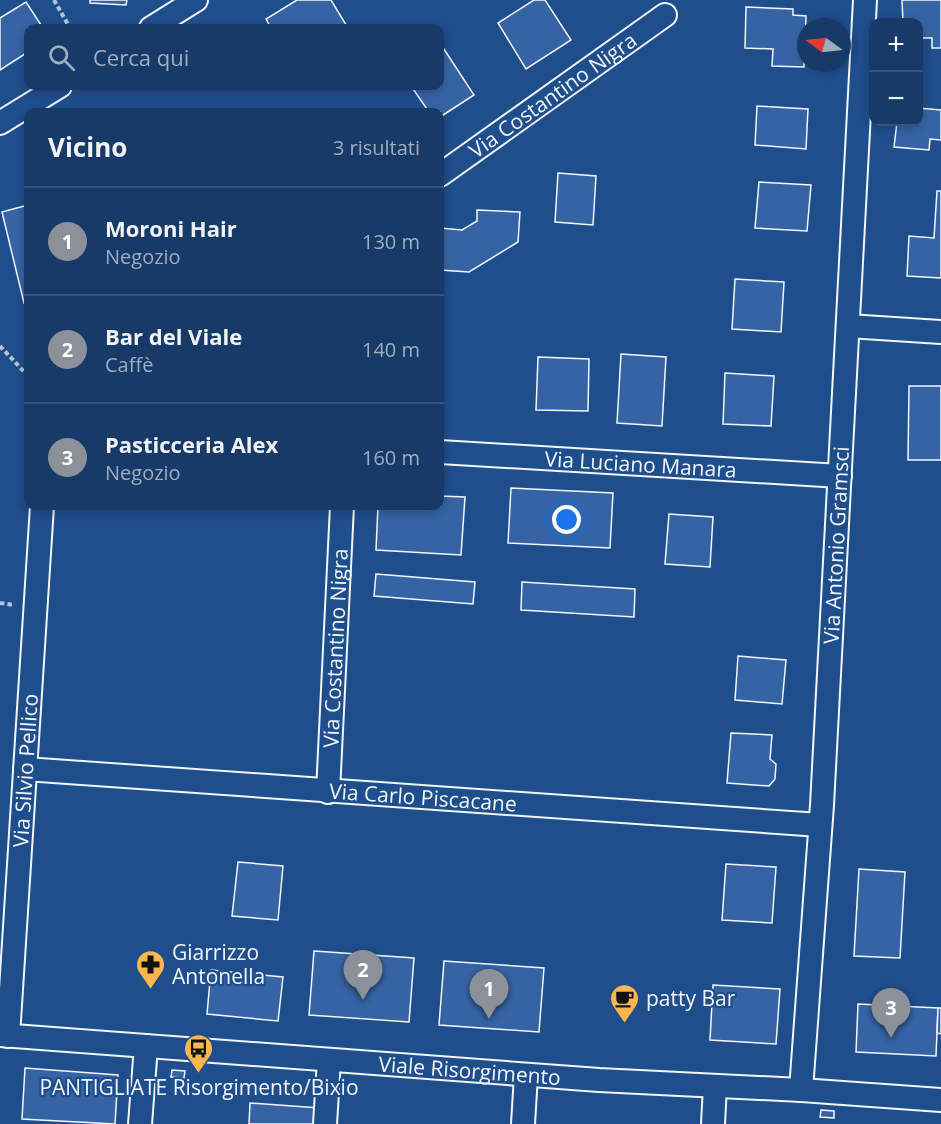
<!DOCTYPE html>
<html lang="it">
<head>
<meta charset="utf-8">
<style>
	:root { --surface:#173a69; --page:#20416f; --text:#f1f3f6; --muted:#9eadc0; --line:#36547d; --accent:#8c9099 }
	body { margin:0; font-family:"Open Sans",sans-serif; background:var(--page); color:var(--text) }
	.controls { position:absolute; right:18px; top:18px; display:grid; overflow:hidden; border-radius:12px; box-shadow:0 3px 9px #0003 }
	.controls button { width:54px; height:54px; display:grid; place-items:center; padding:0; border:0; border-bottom:2px solid var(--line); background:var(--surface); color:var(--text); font:30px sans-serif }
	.compass { position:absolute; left:797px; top:18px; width:54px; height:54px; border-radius:50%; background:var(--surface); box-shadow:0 3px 9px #0003; rotate:285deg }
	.you { position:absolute; left:567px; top:520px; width:21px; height:21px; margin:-15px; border:4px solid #fff; border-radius:50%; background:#1a73e8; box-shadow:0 0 0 9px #1a73e833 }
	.badge { display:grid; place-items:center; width:39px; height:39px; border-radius:50%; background:var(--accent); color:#fff; font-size:20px; font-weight:700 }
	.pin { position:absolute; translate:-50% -50px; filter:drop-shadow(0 2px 3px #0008) }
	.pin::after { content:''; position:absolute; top:32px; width:21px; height:18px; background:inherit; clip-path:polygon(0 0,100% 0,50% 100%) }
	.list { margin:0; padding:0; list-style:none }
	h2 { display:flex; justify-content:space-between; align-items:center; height:78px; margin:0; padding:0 24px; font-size:26px }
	h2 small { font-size:20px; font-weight:400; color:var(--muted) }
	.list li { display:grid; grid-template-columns:39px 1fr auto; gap:18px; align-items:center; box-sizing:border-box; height:108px; padding:0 24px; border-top:2px solid var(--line) }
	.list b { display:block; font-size:22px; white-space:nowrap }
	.list p { margin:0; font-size:20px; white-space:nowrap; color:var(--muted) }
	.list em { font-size:20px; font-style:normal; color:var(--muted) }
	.icon { flex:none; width:33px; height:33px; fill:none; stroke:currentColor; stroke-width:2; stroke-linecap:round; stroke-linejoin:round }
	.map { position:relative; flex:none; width:941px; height:1124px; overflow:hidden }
	.search { position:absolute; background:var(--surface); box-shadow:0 3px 9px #0003; left:24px; top:24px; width:420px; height:66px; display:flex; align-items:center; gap:15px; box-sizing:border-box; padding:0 21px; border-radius:12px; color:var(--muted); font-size:22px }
	.panel { position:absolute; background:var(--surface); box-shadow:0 3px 9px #0003; left:24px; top:108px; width:420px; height:402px; border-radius:12px }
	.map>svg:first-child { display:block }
	.building { fill:#3563a3; stroke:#f2f6ff; stroke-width:1.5 }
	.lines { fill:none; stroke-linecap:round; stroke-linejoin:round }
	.minor-casing { stroke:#f2f6ff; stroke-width:26 }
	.path { stroke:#b3c4dc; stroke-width:4; stroke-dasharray:4.5 3; stroke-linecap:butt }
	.minor { stroke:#1f4e8c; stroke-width:22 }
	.labels { text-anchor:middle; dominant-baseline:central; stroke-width:4.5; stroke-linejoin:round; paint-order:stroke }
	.street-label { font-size:21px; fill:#f2f6ff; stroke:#1f4e8c }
	.poi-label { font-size:21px; fill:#f2f6ff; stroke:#1f4e8c; text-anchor:start }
</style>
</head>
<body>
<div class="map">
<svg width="941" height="1124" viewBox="0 0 941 1124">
	<rect width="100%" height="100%" fill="#1f4e8c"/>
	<!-- building -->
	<g class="building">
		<polygon points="90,0 127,0 126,5 90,3"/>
		<polygon points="297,0 331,0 348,28 271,28 266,19"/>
		<polygon points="534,0 545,0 571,40 526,69 498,23"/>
		<polygon points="902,0 941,0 941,48 932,48 932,38 918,38 918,22 903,22"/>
		<polygon points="26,2 43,28 28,28 28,52 0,70 0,18"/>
		<polygon points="746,7 793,9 793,15 806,16 804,67 772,66 773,49 745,48"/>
		<polygon points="440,43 474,95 440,117 440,112 429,112 411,86 440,86"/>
		<polygon points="757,106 808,109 806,149 755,145"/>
		<polygon points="918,108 941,110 941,140 930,139 929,150 894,147 897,122 918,122"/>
		<polygon points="558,173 596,176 593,225 555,222"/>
		<polygon points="759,182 811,185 807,231 755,228"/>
		<polygon points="937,191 941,191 941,278 907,276 909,236 934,238"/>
		<polygon points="28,205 28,302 24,303 2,212"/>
		<polygon points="477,210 520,212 518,242 469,272 440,270 440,228 462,230 477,221"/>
		<polygon points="735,279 784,282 781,332 732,329"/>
		<polygon points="621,354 666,357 662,426 617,423"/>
		<polygon points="538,357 589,359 588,411 536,410"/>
		<polygon points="725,373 774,376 771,426 723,424"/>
		<polygon points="909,386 941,386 941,460 908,460"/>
		<polygon points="511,488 613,493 610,548 508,543"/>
		<polygon points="440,496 465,497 461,555 376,550 378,506 440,506"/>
		<polygon points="669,514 713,517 710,567 665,564"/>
		<polygon points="376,574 475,582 473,604 374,596"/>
		<polygon points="522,582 635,589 634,617 521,610"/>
		<polygon points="738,656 786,660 782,704 735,700"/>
		<polygon points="731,733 772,735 770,759 776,764 775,779 769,786 727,783"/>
		<polygon points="238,862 283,866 278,920 232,916"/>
		<polygon points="726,864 776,867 772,923 722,920"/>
		<polygon points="859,869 905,872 900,958 854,956"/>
		<polygon points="314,951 414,958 409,1022 309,1015"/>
		<polygon points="444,961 544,968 539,1032 439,1025"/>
		<polygon points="211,970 283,977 278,1021 207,1014"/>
		<polygon points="713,985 780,989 776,1044 710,1040"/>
		<polygon points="858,1004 938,1008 936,1056 856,1052"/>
		<polygon points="938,1008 941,1008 941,1034 937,1033"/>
		<polygon points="25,1068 118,1075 115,1124 22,1119"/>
		<polygon points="172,1070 185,1071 184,1078 171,1077"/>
		<polygon points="250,1103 320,1108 319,1124 249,1124"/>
		<polygon points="821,1110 834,1111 834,1118 820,1117"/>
	</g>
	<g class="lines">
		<defs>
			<g id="minor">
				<polyline points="151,28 196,0"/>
				<polyline points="0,123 60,86"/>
				<path id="s1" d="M 440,175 L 665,15"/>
				<polyline points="848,326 941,332"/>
				<path id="s2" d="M 440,452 L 840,476"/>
				<path id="s3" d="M 25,769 L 820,825"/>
				<path id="s4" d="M 328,792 L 342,506"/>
				<path id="s5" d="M 0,1035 L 599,1080 L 801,1090 L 941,1100"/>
				<path id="s6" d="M 8,1036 L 42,506"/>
				<path id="s7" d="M 801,1090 L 822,805 L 865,0"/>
				<polyline points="140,1124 146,1046"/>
				<polyline points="325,1124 329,1060"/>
				<polyline points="523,1124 526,1075"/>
				<polyline points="713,1124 715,1086"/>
			</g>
		</defs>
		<!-- minor casing -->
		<use href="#minor" class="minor-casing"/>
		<!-- path -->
		<g class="path">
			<polyline points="54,0 70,28"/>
			<polyline points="0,346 28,376"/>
			<polyline points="0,603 14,605"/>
		</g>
		<!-- minor -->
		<use href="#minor" class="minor"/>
	</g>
	<!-- icons -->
	<defs>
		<symbol id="pharmacy-pin" viewBox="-11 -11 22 30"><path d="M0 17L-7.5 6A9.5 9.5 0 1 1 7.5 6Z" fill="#ffb74d" stroke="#1f4e8c"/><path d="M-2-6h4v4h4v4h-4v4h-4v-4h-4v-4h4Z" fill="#111"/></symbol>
		<symbol id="cafe-pin" viewBox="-11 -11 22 30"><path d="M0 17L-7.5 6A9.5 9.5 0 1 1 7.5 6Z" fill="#ffb74d" stroke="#1f4e8c"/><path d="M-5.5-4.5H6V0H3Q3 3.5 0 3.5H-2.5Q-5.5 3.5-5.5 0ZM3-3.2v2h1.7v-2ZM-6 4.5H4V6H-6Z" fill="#111"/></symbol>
		<symbol id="bus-pin" viewBox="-11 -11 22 30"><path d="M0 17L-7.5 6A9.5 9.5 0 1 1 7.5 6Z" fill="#ffb74d" stroke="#1f4e8c"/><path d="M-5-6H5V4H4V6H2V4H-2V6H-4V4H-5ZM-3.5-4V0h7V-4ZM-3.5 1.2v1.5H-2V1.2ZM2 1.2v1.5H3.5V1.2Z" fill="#111"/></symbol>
	</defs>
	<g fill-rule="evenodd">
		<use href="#pharmacy-pin" x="134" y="948" width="33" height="45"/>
		<use href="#cafe-pin" x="608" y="982" width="33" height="45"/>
		<use href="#bus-pin" x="182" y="1032" width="33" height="45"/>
	</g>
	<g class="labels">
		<!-- street labels -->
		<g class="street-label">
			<text stroke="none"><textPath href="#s1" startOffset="138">Via Costantino Nigra</textPath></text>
			<text stroke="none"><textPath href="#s2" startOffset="201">Via Luciano Manara</textPath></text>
			<text stroke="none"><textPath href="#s7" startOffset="546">Via Antonio Gramsci</textPath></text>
			<text stroke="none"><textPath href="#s4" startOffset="144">Via Costantino Nigra</textPath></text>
			<text stroke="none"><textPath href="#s6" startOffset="266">Via Silvio Pellico</textPath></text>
			<text stroke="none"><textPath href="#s3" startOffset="399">Via Carlo Piscacane</textPath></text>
			<text stroke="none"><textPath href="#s5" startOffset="471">Viale Risorgimento</textPath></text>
		</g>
		<!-- poi labels -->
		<g class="poi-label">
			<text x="172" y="952">Giarrizzo<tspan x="172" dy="24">Antonella</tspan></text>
			<text x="646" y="998">patty Bar</text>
			<text x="199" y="1087" text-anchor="middle">PANTIGLIATE Risorgimento/Bixio</text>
		</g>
	</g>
</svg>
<div class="controls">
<button>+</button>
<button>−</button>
</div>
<svg class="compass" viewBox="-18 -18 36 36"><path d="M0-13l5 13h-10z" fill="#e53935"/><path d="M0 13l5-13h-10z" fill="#9eadc0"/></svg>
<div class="you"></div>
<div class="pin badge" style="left:489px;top:1019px">1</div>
<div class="pin badge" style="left:363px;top:1000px">2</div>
<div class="pin badge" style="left:891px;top:1038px">3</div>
<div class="search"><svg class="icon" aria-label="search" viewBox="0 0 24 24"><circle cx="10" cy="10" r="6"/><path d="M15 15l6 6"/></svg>Cerca qui</div>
<section class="panel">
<h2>Vicino<small>3 risultati</small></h2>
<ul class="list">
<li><span class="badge">1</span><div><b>Moroni Hair</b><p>Negozio</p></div><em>130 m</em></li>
<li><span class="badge">2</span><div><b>Bar del Viale</b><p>Caffè</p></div><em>140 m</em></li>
<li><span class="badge">3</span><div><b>Pasticceria Alex</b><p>Negozio</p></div><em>160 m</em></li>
</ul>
</section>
</div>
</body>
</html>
